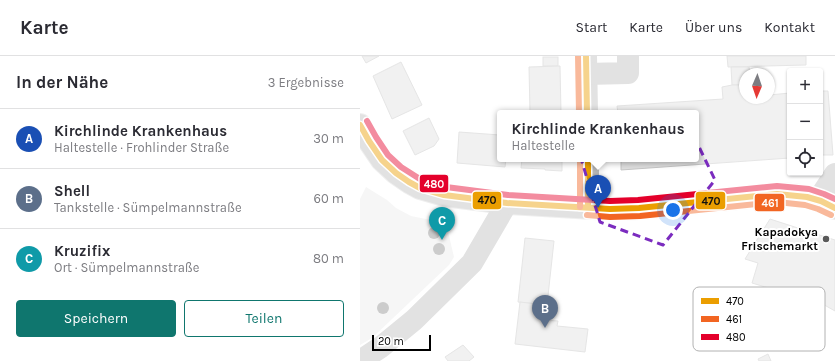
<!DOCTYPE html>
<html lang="de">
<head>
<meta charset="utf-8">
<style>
	:root { --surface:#fff; --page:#f2f2f3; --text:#2b2b33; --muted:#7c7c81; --line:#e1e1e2; --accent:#0f766e }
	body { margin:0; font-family:Karla,sans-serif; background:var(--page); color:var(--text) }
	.controls { position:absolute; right:12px; top:12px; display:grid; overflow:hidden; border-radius:4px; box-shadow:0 1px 3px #0004 }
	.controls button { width:36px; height:36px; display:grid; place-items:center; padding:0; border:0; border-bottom:1px solid var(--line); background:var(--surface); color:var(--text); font:20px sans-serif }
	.compass { position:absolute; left:379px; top:12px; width:36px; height:36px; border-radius:50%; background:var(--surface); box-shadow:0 1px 3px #0004; rotate:182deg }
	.scale { position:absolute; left:12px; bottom:10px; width:59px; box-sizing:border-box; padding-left:4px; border:2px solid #000; border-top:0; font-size:11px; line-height:14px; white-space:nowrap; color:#000; -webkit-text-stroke:3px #fff; paint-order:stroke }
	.you { position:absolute; left:313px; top:154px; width:14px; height:14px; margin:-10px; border:3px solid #fff; border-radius:50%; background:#1a73e8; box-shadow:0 0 0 6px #1a73e833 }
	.badge { display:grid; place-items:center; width:26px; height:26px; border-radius:50%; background:var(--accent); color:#fff; font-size:13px; font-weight:700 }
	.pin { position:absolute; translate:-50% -33px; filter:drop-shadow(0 1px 2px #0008) }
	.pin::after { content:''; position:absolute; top:21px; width:14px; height:12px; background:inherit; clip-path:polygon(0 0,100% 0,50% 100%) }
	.popup { position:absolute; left:137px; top:54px; width:202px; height:52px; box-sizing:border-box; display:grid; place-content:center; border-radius:4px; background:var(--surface); filter:drop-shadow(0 1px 3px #0005); font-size:13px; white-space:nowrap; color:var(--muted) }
	.popup b { font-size:15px; color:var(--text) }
	.popup::after { content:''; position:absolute; left:50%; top:100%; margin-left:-8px; border:8px solid transparent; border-top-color:var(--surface) }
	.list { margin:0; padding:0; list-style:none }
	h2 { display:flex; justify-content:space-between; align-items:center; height:52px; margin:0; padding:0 16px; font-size:17px }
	h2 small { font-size:13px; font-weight:400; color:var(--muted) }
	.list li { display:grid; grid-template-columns:26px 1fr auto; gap:12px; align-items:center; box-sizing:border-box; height:60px; padding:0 16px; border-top:1px solid var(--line) }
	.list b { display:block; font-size:15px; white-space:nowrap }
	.list p { margin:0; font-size:13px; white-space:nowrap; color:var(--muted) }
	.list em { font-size:13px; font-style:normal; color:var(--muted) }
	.actions { display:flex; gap:8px; padding:12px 16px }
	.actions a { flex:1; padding:9px 0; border:1px solid var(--accent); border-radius:4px; text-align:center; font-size:14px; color:var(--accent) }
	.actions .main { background:var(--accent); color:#fff }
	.icon { flex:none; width:22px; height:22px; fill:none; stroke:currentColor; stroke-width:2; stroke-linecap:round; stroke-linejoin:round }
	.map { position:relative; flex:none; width:475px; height:305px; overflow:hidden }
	header { display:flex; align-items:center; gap:24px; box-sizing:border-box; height:56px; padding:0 20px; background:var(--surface); border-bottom:1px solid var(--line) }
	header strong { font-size:19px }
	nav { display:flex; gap:22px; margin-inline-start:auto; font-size:14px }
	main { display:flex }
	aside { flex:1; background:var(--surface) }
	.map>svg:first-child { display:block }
	.green { fill:#ebebeb }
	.building { fill:#dfdfdf; stroke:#c6c6c6 }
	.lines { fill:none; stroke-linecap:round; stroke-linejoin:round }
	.major-casing { stroke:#dbdbdb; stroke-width:24 }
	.minor { stroke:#bebebe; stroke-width:22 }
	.major { stroke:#bebebe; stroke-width:22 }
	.bus-1-casing { stroke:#fff; stroke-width:9 }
	.bus-2-casing { stroke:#fff; stroke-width:9 }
	.bus-3-casing { stroke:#fff; stroke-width:9 }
	.bus-1 { stroke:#eb9e00; stroke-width:6 }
	.bus-2 { stroke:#f26522; stroke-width:6 }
	.bus-3 { stroke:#e4002b; stroke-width:6 }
	.tree { fill:#8e8e8e }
	.marked { fill:none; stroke:#7b2cbf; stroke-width:3; stroke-dasharray:8 5; stroke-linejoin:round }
	.poi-dot { fill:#595959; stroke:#fff; stroke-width:1.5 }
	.labels { text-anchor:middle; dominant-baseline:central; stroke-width:4; stroke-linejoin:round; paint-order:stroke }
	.poi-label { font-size:12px; font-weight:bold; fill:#000; stroke:#fff; text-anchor:end }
	.key { fill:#fff; stroke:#b2b2b2; stroke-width:1 }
	.key-label { font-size:11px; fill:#000 }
	.line-badge { stroke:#fff; stroke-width:1.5 }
	.badge-label { font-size:11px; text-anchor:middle; font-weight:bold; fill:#fff }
	.pale-badge-label { font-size:11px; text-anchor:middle; font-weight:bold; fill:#111 }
</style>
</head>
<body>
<header>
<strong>Karte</strong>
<nav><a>Start</a><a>Karte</a><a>Über uns</a><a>Kontakt</a></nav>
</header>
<main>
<aside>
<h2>In der Nähe<small>3 Ergebnisse</small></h2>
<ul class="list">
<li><span class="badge" style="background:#1a4fb4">A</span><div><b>Kirchlinde Krankenhaus</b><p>Haltestelle · Frohlinder Straße</p></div><em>30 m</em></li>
<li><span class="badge" style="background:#5c6f8a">B</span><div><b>Shell</b><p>Tankstelle · Sümpelmannstraße</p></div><em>60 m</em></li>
<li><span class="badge" style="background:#0f9aa8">C</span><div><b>Kruzifix</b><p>Ort · Sümpelmannstraße</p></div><em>80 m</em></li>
</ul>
<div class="actions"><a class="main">Speichern</a><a>Teilen</a></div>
</aside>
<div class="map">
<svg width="475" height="305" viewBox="0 0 475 305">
	<rect width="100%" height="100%" fill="#fff"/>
	<!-- green -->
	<polygon class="green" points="6,131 27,144 36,152 51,160 86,167 94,201 89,209 12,282 0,289 0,143"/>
	<!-- building -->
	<g class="building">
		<polygon points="2,0 19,0 6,7"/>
		<polygon points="367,0 446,0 446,9 368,11"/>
		<rect x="183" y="1" width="15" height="9"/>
		<polygon points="41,6 62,49 32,63 13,20"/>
		<polygon points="200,10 201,57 170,57 169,11"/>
		<polygon points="371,11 389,11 390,18 385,18 385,29 372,29"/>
		<polygon points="372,29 385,29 385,42 409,42 409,39 430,37 430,102 261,114 261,103 336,103 336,57 258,57 257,50 363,43 362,31"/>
		<polygon points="460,35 468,35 473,99 460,99"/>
		<polygon points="69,62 79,83 74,90 55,99 43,75"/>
		<polygon points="99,76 140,79 140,103 146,103 145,111 97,107"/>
		<polygon points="162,103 202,103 202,115 185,114 185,113 161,112"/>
		<polygon points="410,163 475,184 475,255 459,246 463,240 454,235 448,244 392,227 398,207 385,203"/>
		<polygon points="165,182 194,185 187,249 158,246"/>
		<polygon points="160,246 185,249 184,264 198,265 197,270 228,273 225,296 155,288"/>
		<polygon points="394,249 409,277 414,285 400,294 394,285 381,255"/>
		<polygon points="103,289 114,301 109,305 88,305 85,301"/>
		<polygon points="408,298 411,305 399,305 398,303"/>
	</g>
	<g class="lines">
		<defs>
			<path id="major" d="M 0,69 L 9,85 L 22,104 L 36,117 L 49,126 L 60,132 L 84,139 L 147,147 L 250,153 L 279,152 L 417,138 C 439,139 456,141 475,152"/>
		</defs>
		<!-- major casing -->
		<use href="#major" class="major-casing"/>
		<!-- minor -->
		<g class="minor">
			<polyline points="226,0 227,57"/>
			<polyline points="226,18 268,17 268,0"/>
			<polyline points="228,103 228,151"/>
			<polyline points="458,144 475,118"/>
			<polyline points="0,305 21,291 54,264 112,207 147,147"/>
		</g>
		<!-- major -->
		<use href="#major" class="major"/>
		<defs>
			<g id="bus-1">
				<polyline points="226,0 227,57"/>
				<polyline points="0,69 9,85 22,104 36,117 49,126 60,132 84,139 147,147 250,153 279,152 417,138 447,141 461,145 475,152"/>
				<polyline points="228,103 228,151"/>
			</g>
			<g id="bus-2">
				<polyline points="218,0 219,57"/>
				<polyline points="220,103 220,151"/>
				<polyline points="227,159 250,161 280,160 417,146 445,149 458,153 471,159"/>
			</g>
			<polyline id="bus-3" points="7,65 16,81 28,99 41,111 63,125 86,131 148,139 250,145 278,144 417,130 449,133 464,138 475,143"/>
		</defs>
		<!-- bus-1 casing -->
		<use href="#bus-1" class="bus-1-casing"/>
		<!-- bus-2 casing -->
		<use href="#bus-2" class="bus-2-casing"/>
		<!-- bus-3 casing -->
		<use href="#bus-3" class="bus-3-casing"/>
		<!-- bus-1 -->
		<use href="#bus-1" class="bus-1"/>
		<!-- bus-2 -->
		<use href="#bus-2" class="bus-2"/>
		<!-- bus-3 -->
		<use href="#bus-3" class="bus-3"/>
	</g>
	<!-- trees -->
	<g class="tree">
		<circle cx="74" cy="177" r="6"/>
		<circle cx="79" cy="193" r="6"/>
		<circle cx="23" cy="252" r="6"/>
	</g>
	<!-- marked area -->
	<path d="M0 0H475V305H0ZM 291,58 L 328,68 L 355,124 L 303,189 L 240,166 L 220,99 Z" fill="#fff" fill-opacity=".55" fill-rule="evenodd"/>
	<path class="marked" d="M 291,58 L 328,68 L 355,124 L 303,189 L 240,166 L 220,99 Z"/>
	<!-- markers -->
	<circle class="poi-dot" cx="466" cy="183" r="4"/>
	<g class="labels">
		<!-- poi labels -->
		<g class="poi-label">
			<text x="458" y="176">Kapadokya<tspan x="458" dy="14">Frischemarkt</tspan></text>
		</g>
	</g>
	<!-- legend -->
	<rect x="333" y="231" width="132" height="64" rx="6" class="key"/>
	<rect x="341" y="242" width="18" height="6" fill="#eb9e00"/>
	<rect x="341" y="260" width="18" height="6" fill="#f26522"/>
	<rect x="341" y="278" width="18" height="6" fill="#e4002b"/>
	<g class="key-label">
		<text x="366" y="249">470</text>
		<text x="366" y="267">461</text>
		<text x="366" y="285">480</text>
	</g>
	<g class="line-badge">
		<rect x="59" y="118" width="30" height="19" rx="4" fill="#e4002b"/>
		<rect x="112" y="135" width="30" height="19" rx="4" fill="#eb9e00"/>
		<rect x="335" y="135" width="31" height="19" rx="4" fill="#eb9e00"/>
		<rect x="394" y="137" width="31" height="19" rx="4" fill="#f26522"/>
	</g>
	<g class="badge-label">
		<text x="74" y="132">480</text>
		<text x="410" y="151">461</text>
	</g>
	<g class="pale-badge-label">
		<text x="127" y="148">470</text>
		<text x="351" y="149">470</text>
	</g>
</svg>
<div class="controls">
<button>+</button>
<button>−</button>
<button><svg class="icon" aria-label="locate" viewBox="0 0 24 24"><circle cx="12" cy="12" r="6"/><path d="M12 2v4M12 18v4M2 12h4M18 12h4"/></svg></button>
</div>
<svg class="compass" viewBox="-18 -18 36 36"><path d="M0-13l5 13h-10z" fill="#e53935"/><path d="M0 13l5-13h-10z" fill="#7c7c81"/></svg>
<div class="scale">20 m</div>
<div class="you"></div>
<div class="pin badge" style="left:238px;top:152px;background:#1a4fb4">A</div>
<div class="popup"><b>Kirchlinde Krankenhaus</b>Haltestelle</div>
<div class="pin badge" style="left:185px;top:272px;background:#5c6f8a">B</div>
<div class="pin badge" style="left:82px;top:184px;background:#0f9aa8">C</div>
</div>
</main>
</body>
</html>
